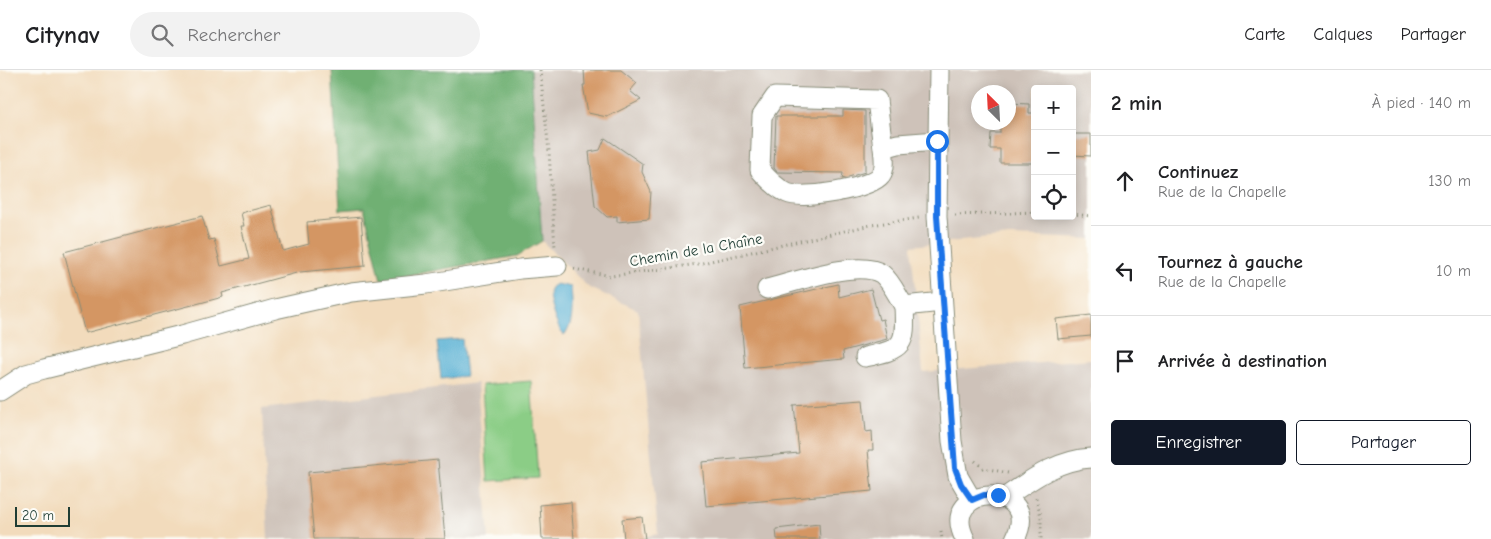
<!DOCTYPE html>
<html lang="fr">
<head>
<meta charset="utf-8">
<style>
	:root { --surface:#fff; --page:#f2f2f2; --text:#202124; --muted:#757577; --line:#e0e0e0; --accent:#111827 }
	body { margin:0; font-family:"Comic Neue",sans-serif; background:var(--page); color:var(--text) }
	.controls { position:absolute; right:15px; top:15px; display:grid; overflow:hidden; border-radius:5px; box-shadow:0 2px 12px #0003 }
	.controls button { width:45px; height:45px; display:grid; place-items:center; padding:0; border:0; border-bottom:1px solid var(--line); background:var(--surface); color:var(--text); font:25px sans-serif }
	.compass { position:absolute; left:971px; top:15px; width:45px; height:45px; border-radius:50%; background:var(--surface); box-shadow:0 2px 12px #0003; rotate:336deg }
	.scale { position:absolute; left:15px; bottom:12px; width:55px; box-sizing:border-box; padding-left:5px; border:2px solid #1f3d34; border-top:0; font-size:14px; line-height:18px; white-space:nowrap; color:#1f3d34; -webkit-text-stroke:4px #fdfcf7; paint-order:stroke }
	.stop { position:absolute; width:15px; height:15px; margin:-11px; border:4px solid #1a73e8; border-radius:50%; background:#fff }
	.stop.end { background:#1a73e8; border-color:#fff; box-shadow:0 1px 5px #0008 }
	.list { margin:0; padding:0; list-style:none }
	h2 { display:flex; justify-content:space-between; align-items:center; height:65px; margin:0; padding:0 20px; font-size:21px }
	h2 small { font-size:16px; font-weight:400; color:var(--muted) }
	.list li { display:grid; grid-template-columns:32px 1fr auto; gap:15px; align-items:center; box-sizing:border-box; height:90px; padding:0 20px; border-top:1px solid var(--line) }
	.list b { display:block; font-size:19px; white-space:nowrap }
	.list p { margin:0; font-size:16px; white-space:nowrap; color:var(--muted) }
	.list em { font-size:16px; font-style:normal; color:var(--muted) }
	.actions { display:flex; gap:10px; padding:15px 20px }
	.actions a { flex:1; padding:11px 0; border:1px solid var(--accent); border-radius:5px; text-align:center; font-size:18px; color:var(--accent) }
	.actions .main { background:var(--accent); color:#fff }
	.icon { flex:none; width:28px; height:28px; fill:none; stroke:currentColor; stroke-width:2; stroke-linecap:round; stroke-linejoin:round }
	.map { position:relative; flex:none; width:1091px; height:469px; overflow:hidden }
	header { display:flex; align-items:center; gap:30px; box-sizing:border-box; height:70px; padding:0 25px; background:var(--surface); border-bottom:1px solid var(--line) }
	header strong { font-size:24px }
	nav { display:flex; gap:28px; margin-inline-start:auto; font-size:18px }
	.search { width:350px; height:45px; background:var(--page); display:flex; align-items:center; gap:12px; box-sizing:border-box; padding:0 18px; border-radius:28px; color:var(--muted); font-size:19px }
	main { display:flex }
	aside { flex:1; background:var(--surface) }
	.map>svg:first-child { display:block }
	.industrial { fill:#cec2b9; fill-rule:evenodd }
	.green { fill:#8bcd86; stroke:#55855d }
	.forest { fill:#70b073; stroke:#487654 }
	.water { fill:#55afd3; stroke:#3a7684 }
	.building { fill:#d49663 }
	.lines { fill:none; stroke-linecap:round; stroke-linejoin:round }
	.minor-casing { stroke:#888c78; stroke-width:21 }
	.path { stroke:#888c78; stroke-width:3; stroke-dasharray:1 4; stroke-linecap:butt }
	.minor { stroke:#fff; stroke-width:19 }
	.route { stroke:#1a73e8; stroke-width:6 }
	.labels { text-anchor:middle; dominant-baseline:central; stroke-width:4.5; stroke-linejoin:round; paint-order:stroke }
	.street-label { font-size:15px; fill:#1f3d34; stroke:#fdfcf7 }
</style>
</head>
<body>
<header>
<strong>Citynav</strong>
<div class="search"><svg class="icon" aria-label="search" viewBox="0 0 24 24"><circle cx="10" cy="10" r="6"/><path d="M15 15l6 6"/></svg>Rechercher</div>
<nav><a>Carte</a><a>Calques</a><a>Partager</a></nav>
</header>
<main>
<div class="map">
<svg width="1091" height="469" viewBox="0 0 1091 469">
	<rect width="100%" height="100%" fill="#fdfcf7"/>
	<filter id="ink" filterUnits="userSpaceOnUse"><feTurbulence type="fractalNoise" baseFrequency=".02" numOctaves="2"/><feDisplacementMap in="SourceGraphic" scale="10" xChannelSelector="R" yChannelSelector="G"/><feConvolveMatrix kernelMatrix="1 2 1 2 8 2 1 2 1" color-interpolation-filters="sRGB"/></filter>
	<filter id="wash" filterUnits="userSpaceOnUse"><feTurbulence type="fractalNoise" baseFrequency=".0096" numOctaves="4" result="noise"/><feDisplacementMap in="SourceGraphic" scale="20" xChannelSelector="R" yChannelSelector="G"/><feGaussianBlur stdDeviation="1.12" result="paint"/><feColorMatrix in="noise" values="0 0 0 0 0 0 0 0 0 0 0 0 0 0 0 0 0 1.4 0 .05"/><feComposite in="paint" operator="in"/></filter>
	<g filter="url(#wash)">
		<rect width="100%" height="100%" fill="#f2dbbc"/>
		<!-- industrial -->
		<g class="industrial">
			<path d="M 531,0 L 1091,0 L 1091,169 L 1010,166 L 911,176 L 923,302 L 1091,289 L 1091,469 L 631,469 L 658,464 L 638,240 L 588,217 L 542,171 ZM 1035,19 L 1072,19 L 1072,146 L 1035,146 ZM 978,22 L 1008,22 L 1008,52 L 978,52 Z"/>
			<polygon points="477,313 489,469 268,469 262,339"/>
		</g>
		<!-- green -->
		<polygon class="green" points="531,311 538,408 488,411 482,315"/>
		<!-- forest -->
		<polygon class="forest" points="332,0 531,0 542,171 517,186 381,210 364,138 340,140"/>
		<!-- water -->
		<g class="water">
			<path d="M 556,214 L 571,217 C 572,230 575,255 564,265 C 558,261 546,227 550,220 C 551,216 553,216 556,214 Z"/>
			<polygon points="462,269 466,306 441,309 437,271"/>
		</g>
		<g id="blocks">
			<!-- building -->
			<g class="building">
				<polygon points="584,0 621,0 637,13 630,21 641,30 607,47 588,43 583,15 585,15"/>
				<polygon points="1008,33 1029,34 1029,43 1035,43 1035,93 1000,93 1000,79 990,79 991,63 1000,63 1000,52 1008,52"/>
				<polygon points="843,40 865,41 865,102 842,109 843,103 777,102 774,98 776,46 843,46"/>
				<polygon points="1072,64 1091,64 1091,86 1072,85"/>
				<polygon points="605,68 643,94 642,102 651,122 649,149 617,152 617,146 607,147 595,136 589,82 600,80"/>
				<polygon points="271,135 283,181 309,174 307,152 361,147 365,196 300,202 222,223 223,227 85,263 64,182 202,146 209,170 214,169 221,196 249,189 241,156 244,156 241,143"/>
				<polygon points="838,214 839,227 871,219 879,250 883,249 887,269 843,281 844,289 745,298 740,237"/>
				<polygon points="1091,245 1091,266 1058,269 1056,249"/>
				<polygon points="863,330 866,362 872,361 873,380 868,380 872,421 706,436 702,392 799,383 794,335"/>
				<polygon points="438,390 445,469 314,469 308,402"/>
				<polygon points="571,432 574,469 542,469 540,435"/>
				<polygon points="642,447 645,469 624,469 622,449"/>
				<polygon points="819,454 820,469 777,469 776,459"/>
			</g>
		</g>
	</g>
	<g filter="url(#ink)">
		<use href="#blocks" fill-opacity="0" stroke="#888c78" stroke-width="1"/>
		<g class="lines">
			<defs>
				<g id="minor">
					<polyline points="939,0 937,146 952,371 958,406 972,430"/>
					<path d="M 883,78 C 884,86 886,98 881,105 C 870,119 803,130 787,123 C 778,119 767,108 760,100 L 762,46 L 775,27 L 877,30 L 883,78 L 898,74 L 937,71"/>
					<path d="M 767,219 C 793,213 859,188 882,204 C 891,211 898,227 904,236 L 942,232"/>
					<path d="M 865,287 C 904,279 906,276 904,236"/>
					<polyline points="0,321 26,304 44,299 182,265 275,239 351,222 426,214 520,199 557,196"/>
					<path d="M 1004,428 C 1032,409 1057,390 1091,388"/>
					<path d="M 965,469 C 936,412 1045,411 1015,469"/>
				</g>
			</defs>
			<!-- minor casing -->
			<use href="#minor" class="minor-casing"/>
			<!-- path -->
			<g class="path">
				<polyline points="540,0 549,81 555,178"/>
				<polyline points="1072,144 1091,146"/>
				<polyline points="955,145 1035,142"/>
				<polyline points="574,199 611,206 698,194 871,155 919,148"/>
				<polyline points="975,391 983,398 1008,403"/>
				<polyline points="1036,428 1041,446 1041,469"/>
				<polyline points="941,461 942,469"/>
			</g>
			<!-- minor -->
			<use href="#minor" class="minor"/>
		</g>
	</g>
	<g class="lines" filter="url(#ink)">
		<!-- route -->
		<polyline class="route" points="937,71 937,146 955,398 961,414 972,430 984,425 998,425"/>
	</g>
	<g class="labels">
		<!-- street labels -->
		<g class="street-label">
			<text transform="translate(696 180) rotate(-10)">Chemin de la Chaîne</text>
		</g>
	</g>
</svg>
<div class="controls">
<button>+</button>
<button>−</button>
<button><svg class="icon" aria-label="locate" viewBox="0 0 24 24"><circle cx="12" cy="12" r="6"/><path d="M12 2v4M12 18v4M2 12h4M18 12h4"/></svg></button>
</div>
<svg class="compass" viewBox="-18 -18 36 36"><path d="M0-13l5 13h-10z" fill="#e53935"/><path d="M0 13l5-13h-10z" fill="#757577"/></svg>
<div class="scale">20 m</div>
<div class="stop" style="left:937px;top:71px"></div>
<div class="stop end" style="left:998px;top:425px"></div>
</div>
<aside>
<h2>2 min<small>À pied · 140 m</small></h2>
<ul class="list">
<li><svg class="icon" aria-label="ahead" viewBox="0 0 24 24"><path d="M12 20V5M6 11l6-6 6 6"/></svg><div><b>Continuez</b><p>Rue de la Chapelle</p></div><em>130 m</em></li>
<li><svg class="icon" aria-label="left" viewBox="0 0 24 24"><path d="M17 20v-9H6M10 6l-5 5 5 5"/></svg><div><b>Tournez à gauche</b><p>Rue de la Chapelle</p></div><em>10 m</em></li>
<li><svg class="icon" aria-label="arrive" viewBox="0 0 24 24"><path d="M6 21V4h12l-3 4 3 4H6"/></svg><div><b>Arrivée à destination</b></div></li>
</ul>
<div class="actions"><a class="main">Enregistrer</a><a>Partager</a></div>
</aside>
</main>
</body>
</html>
